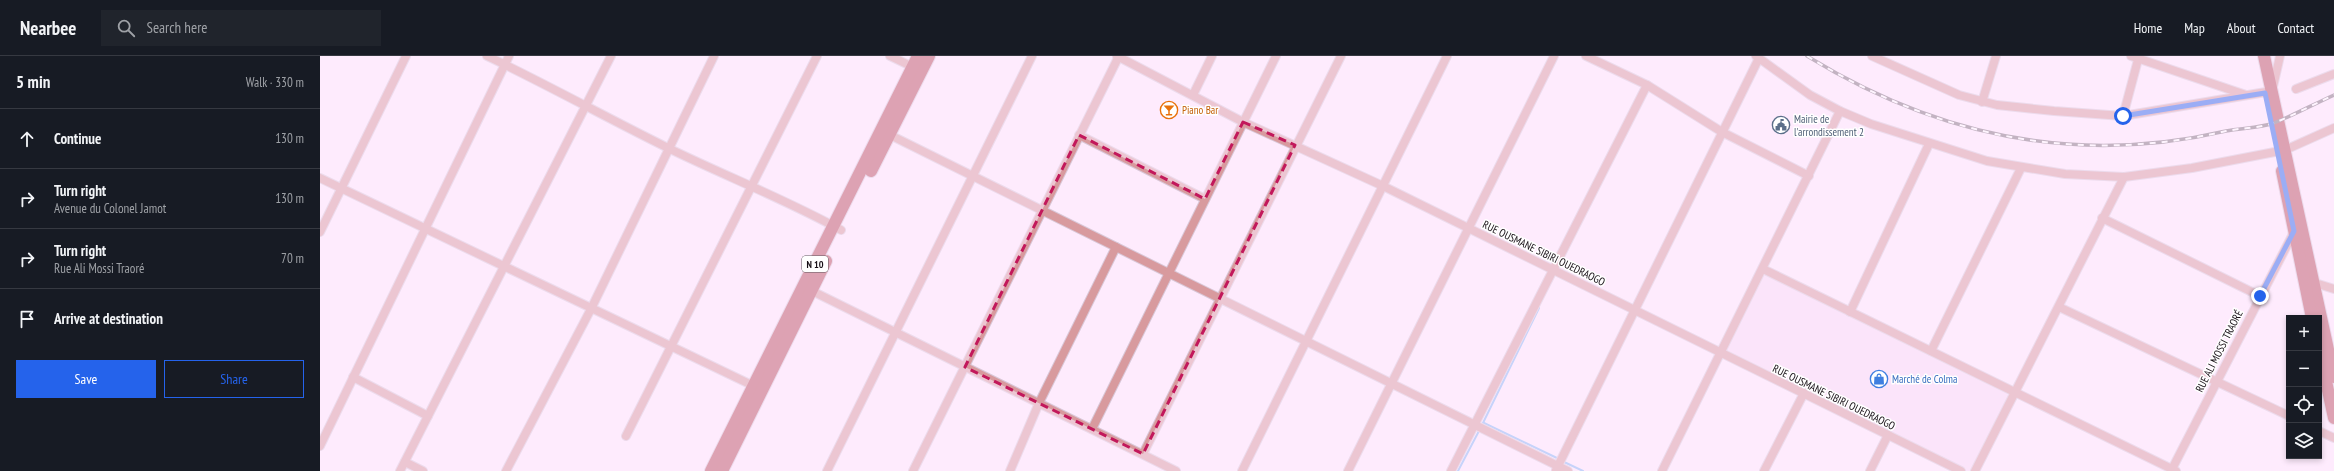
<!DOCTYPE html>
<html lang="en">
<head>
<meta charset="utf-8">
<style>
	:root { --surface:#171b24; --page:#20242c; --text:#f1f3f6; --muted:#9ea1a6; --line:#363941; --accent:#2563eb }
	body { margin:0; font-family:"PT Sans Narrow",sans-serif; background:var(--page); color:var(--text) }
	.controls { position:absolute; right:12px; bottom:12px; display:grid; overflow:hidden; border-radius:0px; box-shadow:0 2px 6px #0003 }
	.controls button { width:36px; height:36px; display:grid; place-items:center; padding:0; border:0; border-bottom:1px solid var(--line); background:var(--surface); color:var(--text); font:20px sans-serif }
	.stop { position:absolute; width:12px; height:12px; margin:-9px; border:3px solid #2563eb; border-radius:50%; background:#fff }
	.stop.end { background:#2563eb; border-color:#fff; box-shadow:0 1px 4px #0008 }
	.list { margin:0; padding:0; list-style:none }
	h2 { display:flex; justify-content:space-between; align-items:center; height:52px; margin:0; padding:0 16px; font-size:17px }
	h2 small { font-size:13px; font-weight:400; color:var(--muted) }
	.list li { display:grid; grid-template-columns:26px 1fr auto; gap:12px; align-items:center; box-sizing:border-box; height:60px; padding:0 16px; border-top:1px solid var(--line) }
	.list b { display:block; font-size:15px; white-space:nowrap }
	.list p { margin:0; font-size:13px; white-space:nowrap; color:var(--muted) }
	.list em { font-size:13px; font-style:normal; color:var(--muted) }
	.actions { display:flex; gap:8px; padding:12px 16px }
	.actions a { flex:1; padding:9px 0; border:1px solid var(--accent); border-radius:0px; text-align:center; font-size:14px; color:var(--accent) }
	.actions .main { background:var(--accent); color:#fff }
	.icon { flex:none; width:22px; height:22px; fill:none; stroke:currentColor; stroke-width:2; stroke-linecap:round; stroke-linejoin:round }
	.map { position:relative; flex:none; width:2014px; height:415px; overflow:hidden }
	header { display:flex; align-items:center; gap:24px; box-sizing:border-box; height:56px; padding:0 20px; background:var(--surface); border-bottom:1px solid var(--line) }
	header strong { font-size:19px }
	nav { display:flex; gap:22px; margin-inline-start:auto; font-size:14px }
	.search { width:280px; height:36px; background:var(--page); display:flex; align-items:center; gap:10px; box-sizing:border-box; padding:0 14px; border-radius:0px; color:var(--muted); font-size:15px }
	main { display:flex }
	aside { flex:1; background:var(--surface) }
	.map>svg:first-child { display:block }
	.built { fill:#f9dbf7 }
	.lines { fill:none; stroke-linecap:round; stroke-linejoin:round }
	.stream { stroke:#84b6f6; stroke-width:2 }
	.minor-casing { stroke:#d9c8d8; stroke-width:10 }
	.primary-casing { stroke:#d9c8d8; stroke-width:14 }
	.minor { stroke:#d89a9e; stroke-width:8 }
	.primary { stroke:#b74a59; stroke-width:12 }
	.rail-casing { stroke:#7c6f7b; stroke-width:3.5 }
	.rail { stroke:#fff; stroke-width:2; stroke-dasharray:6; stroke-linecap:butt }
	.route { stroke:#2563eb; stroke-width:5 }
	.marked { fill:none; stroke:#c2185b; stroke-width:3; stroke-dasharray:8 5; stroke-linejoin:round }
	.labels { text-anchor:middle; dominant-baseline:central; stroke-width:3; stroke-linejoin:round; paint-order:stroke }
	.shield { fill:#fff; stroke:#5d575c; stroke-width:1 }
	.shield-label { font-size:10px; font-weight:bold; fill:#170f16 }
	.food-label { font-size:11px; fill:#c56008; stroke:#fff; text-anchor:start }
	.service-label { font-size:11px; fill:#4e5e75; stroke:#fff; text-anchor:start }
	.street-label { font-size:11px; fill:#170f16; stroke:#fff }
	.shop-label { font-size:11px; fill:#366cbe; stroke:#fff; text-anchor:start }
</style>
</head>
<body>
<header>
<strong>Nearbee</strong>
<div class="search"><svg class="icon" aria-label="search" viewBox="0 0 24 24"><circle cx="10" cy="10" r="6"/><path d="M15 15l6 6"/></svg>Search here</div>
<nav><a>Home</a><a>Map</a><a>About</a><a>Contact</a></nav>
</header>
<main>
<aside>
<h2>5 min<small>Walk · 330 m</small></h2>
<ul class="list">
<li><svg class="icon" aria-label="ahead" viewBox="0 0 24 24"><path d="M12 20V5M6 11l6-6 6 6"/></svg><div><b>Continue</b></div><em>130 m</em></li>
<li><svg class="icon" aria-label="right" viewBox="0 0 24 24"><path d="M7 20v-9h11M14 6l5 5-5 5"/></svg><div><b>Turn right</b><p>Avenue du Colonel Jamot</p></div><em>130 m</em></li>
<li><svg class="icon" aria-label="right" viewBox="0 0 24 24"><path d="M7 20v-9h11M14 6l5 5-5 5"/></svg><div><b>Turn right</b><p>Rue Ali Mossi Traoré</p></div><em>70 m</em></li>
<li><svg class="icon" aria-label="arrive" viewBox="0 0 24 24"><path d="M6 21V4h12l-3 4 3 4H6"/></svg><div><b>Arrive at destination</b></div></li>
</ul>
<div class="actions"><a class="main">Save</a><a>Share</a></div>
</aside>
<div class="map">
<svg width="2014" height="415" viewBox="0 0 2014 415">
	<rect width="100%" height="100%" fill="#feebfd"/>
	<!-- built -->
	<polygon class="built" points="1443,213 1694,336 1655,415 1641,415 1400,297"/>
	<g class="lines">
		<!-- stream -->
		<g class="stream">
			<polyline points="1164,367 1239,403"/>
			<polyline points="1162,369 1219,252"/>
			<polyline points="1242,405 1263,415"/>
			<polyline points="1138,415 1160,373"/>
		</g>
		<defs>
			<g id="minor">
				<path d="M 167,0 C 228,29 287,62 348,92 C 405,120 465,143 521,174"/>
				<polyline points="570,0 597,13"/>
				<polyline points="797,0 923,66 1063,130 1641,415"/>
				<polyline points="1266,0 1327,29 1402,76 1489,120"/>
				<polyline points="1436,0 1490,39 1520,55 1551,68 1667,105 1745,118 1804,121 1872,112 1965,94 2014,72"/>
				<polyline points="1552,0 1639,39 1677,49 1734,55 1803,60 1952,35 1960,0"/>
				<polyline points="1811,0 1926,39"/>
				<polyline points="1976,33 2014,18"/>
				<polyline points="873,39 892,0"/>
				<polyline points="1662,46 1676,0"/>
				<polyline points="1803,60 1819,0"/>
				<polyline points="566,77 1248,415"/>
				<polyline points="759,79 885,143"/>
				<polyline points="0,122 438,332"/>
				<polyline points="1782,162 1940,240"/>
				<polyline points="0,176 86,0"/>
				<polyline points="1443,213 1856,415"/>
				<polyline points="1995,227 2014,233"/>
				<polyline points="488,233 856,415"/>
				<polyline points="1739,251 1969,360"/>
				<polyline points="1530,256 1609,88"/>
				<polyline points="1611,295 1701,112"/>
				<polyline points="33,321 108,360"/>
				<polyline points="772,373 956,0"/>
				<polyline points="1999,375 2014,382"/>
				<polyline points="306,380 497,0"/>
				<polyline points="0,390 189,0"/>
				<polyline points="823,398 1021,0"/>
				<polyline points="85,406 103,415"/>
				<polyline points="1236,414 1439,2"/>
				<polyline points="80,415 291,0"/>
				<polyline points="186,415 271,253 394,0"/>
				<polyline points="507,415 712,0"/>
				<polyline points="593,415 799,0"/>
				<polyline points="690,415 719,347 796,191"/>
				<polyline points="922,415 1127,0"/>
				<polyline points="1028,415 1234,0"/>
				<polyline points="1131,415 1327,29"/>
				<polyline points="1342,415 1520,55"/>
				<polyline points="1444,415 1484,337"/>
				<polyline points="1550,415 1568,379"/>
				<polyline points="1655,415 1804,121"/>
				<polyline points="1851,415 1975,174"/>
			</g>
			<g id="primary">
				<polyline points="1944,0 2014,321"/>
				<polyline points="551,115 609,0"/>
				<polyline points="1962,115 1992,262"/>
				<polyline points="1999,293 2014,362"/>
				<polyline points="391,415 598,0"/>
				<polyline points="402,415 506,205"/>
			</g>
		</defs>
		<!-- minor casing -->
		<use href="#minor" class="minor-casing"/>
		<!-- primary casing -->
		<use href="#primary" class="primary-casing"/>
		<!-- minor -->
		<use href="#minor" class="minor"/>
		<!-- primary -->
		<use href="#primary" class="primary"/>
		<defs>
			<path id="rail" d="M 1487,0 C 1617,80 1756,110 1906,75 C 1921,72 1940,72 1954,67 C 1974,59 1994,48 2014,39"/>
		</defs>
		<!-- rail casing -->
		<use href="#rail" class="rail-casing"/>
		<!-- rail -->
		<use href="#rail" class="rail"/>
	</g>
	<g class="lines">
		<!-- route -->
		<polyline class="route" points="1803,60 1945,37 1974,175 1940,240"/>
	</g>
	<!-- marked area -->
	<path d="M0 0H2014V415H0ZM 923,66 L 975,89 L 823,398 L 645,311 L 759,79 L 885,143 Z" fill="#feebfd" fill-opacity=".55" fill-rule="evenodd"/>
	<path class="marked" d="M 923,66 L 975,89 L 823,398 L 645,311 L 759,79 L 885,143 Z"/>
	<!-- icons -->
	<defs>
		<symbol id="bar-ring" viewBox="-11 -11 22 22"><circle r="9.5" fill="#fff" stroke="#e8710a" stroke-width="1.5"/><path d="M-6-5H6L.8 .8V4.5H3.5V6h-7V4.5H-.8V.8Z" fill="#e8710a"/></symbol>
		<symbol id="civic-ring" viewBox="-11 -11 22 22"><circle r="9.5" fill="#fff" stroke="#5c6f8a" stroke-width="1.5"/><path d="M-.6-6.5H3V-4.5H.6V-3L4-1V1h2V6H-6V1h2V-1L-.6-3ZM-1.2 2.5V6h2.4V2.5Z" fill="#5c6f8a"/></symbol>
		<symbol id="shop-ring" viewBox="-11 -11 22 22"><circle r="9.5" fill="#fff" stroke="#3f7fe0" stroke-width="1.5"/><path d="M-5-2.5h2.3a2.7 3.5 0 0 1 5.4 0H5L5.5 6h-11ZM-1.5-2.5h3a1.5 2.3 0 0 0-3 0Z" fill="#3f7fe0"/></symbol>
	</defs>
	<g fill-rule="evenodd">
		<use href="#bar-ring" x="839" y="44" width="20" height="20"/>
		<use href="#civic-ring" x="1451" y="59" width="20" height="20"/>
		<use href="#shop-ring" x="1549" y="313" width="20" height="20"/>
	</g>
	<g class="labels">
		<!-- shield labels -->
		<rect class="shield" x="482" y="200" width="26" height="16" rx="3"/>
		<g class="shield-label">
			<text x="495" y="208">N 10</text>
		</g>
		<!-- food labels -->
		<g class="food-label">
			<text x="862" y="54">Piano Bar</text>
		</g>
		<!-- service labels -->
		<g class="service-label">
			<text x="1474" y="63">Mairie de<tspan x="1474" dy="13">l'arrondissement 2</tspan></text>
		</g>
		<!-- street labels -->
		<g class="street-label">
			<text transform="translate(1224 197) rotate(26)">RUE OUSMANE SIBIRI OUEDRAOGO</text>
			<text transform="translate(1899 295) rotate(-63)">RUE ALI MOSSI TRAORÉ</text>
			<text transform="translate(1514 341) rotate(26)">RUE OUSMANE SIBIRI OUEDRAOGO</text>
		</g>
		<!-- shop labels -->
		<g class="shop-label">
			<text x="1572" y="323">Marché de Colma</text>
		</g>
	</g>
</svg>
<div class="controls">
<button>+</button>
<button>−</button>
<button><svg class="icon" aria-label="locate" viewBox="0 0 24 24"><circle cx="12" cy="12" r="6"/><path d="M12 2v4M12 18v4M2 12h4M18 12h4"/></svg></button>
<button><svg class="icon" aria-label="layers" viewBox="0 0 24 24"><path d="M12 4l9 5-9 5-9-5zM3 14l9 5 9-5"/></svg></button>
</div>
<div class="stop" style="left:1803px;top:60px"></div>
<div class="stop end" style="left:1940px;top:240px"></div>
</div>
</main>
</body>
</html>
